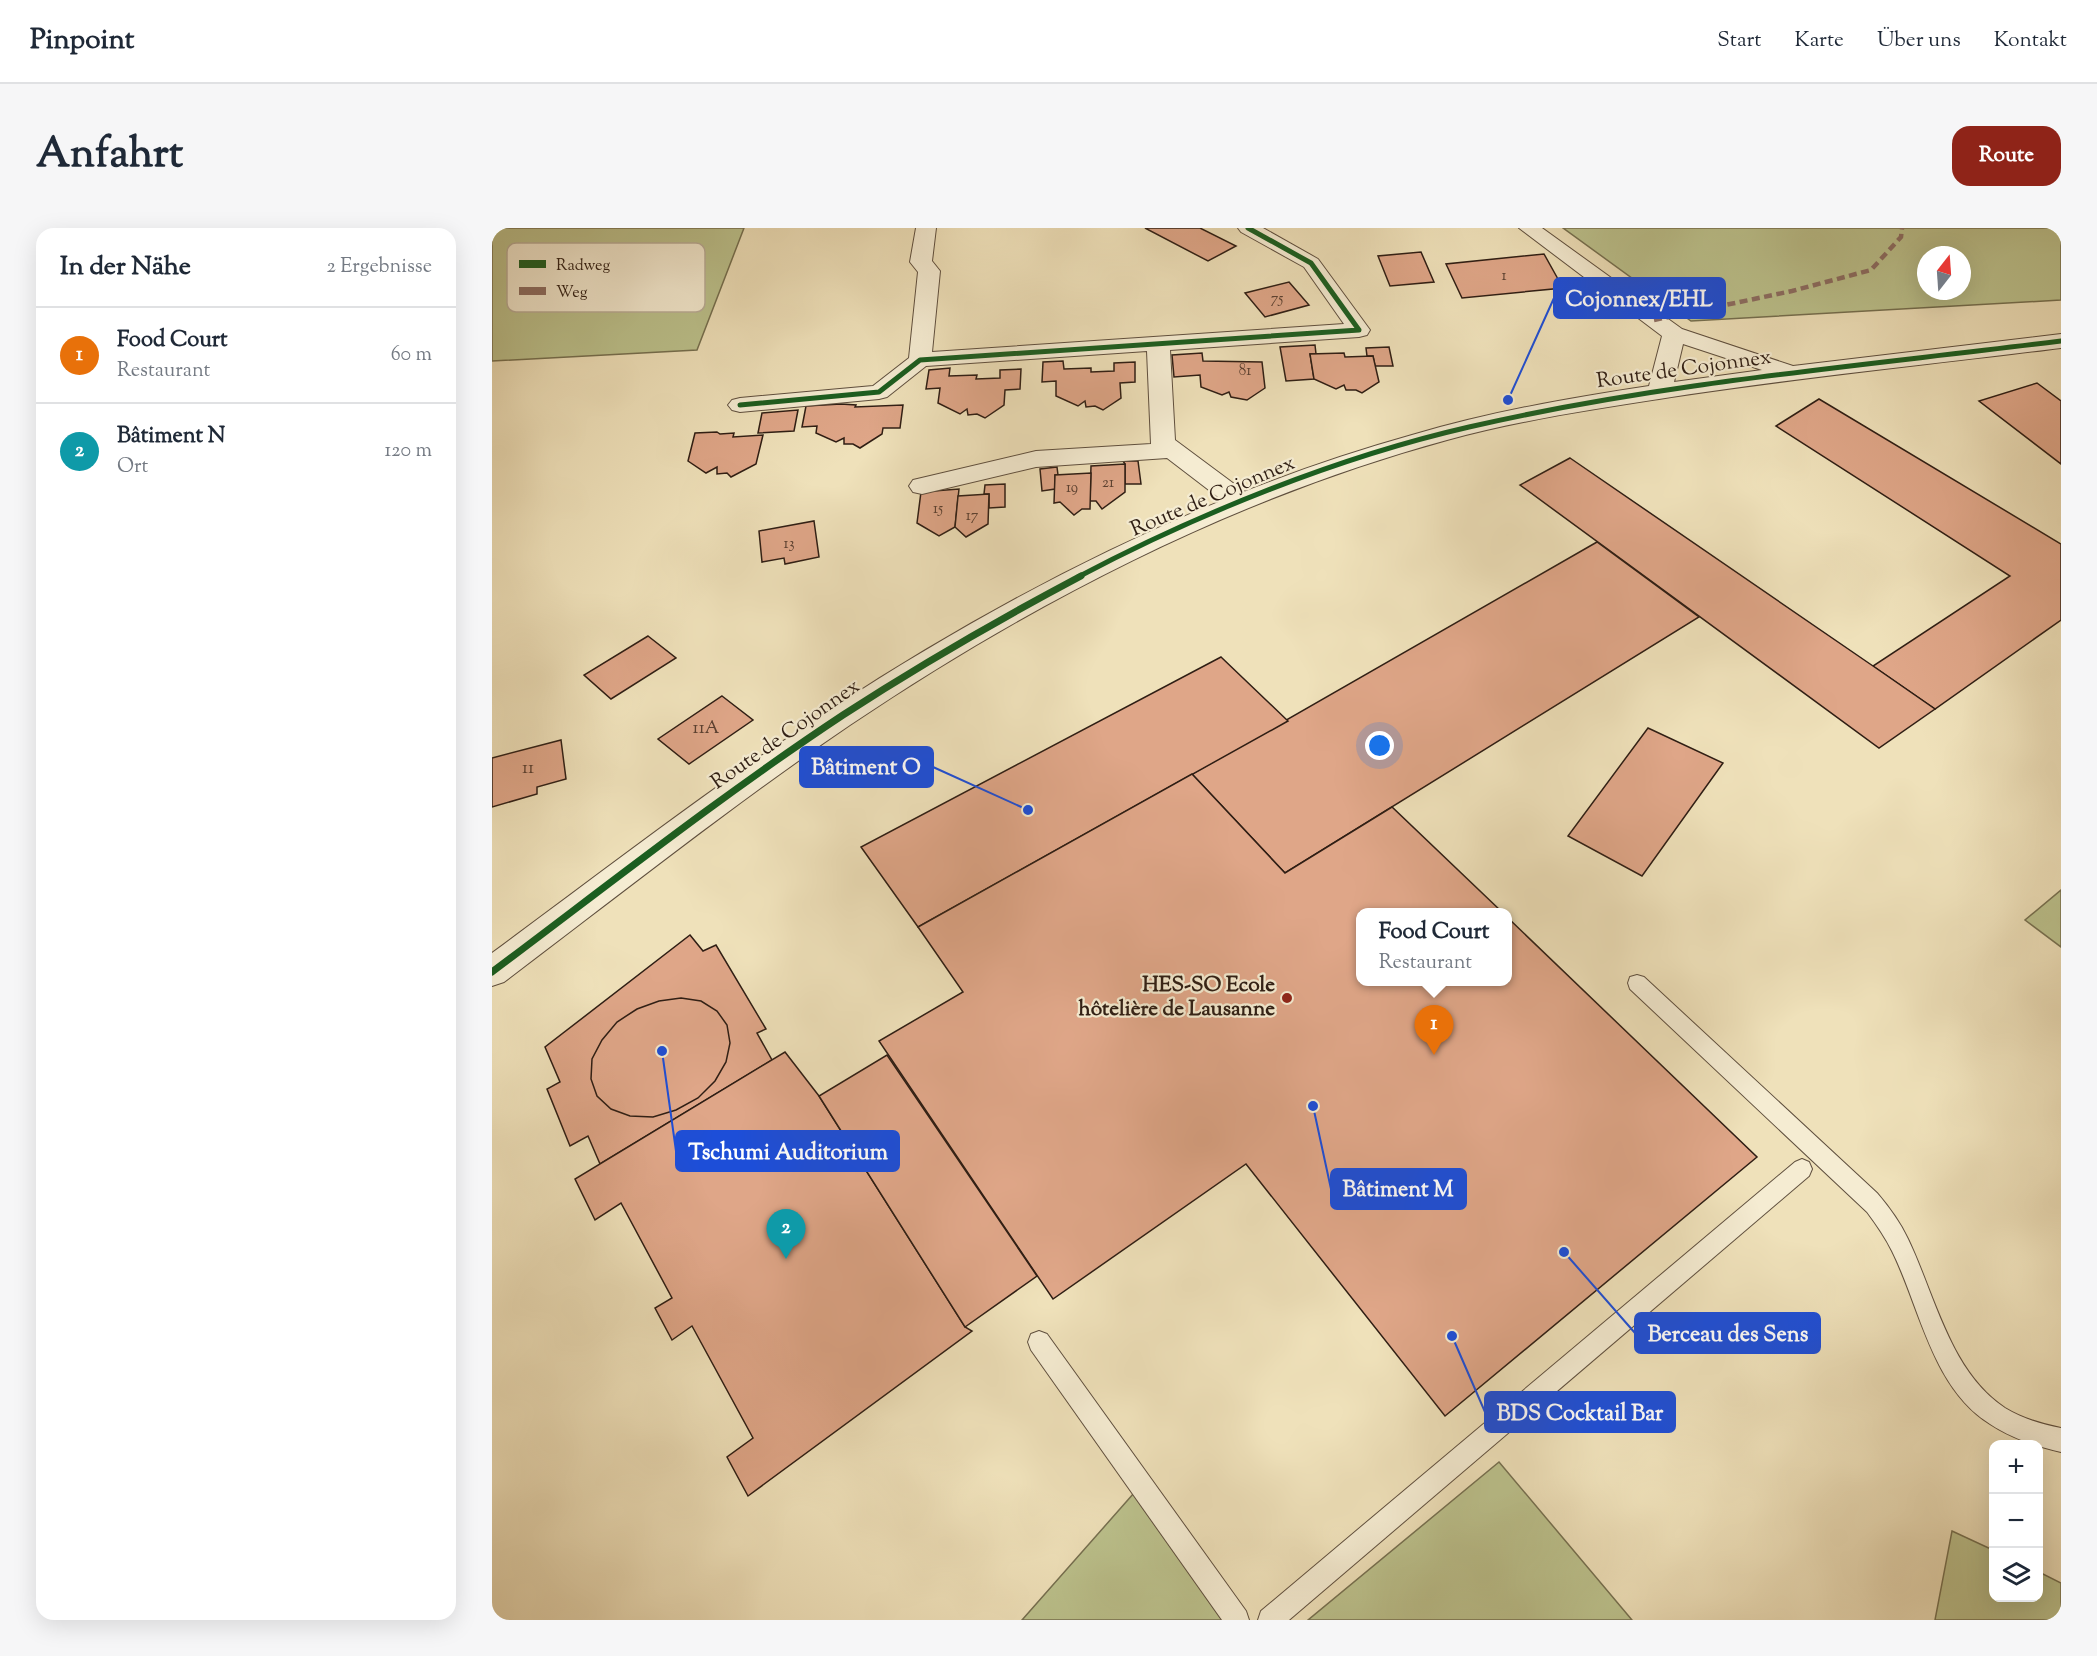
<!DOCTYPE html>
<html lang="de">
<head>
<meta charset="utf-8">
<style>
	:root { --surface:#fff; --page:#f6f6f7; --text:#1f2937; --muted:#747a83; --line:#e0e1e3; --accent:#8f2418 }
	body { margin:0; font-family:"Sorts Mill Goudy",serif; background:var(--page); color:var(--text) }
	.controls { position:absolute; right:18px; bottom:18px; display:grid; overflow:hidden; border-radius:12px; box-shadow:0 6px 24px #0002 }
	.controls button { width:54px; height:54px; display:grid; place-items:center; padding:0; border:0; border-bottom:2px solid var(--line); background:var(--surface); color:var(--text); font:30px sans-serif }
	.compass { position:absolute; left:1425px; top:18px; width:54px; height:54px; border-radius:50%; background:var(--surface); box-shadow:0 6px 24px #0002; rotate:17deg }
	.you { position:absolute; left:888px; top:518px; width:21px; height:21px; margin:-15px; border:4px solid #fff; border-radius:50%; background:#1a73e8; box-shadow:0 0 0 9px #1a73e833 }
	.badge { display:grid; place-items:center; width:39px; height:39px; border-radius:50%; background:var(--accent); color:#fff; font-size:20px; font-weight:700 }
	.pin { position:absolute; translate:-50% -50px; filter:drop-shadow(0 2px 3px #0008) }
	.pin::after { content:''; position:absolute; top:32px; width:21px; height:18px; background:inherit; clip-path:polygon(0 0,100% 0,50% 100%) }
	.popup { position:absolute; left:864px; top:680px; width:156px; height:78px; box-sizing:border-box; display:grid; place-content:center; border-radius:12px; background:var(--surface); filter:drop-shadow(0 2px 4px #0005); font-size:20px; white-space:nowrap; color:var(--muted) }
	.popup b { font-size:22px; color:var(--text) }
	.popup::after { content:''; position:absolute; left:50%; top:100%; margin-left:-12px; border:12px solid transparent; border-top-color:var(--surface) }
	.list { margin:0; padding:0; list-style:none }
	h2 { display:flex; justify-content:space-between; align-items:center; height:78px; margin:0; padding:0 24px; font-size:26px }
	h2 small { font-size:20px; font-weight:400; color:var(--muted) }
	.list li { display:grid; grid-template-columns:39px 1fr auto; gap:18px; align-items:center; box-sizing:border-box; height:96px; padding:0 24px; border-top:2px solid var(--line) }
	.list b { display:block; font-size:22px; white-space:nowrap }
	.list p { margin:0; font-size:20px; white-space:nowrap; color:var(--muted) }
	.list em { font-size:20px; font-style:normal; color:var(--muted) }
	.icon { flex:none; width:33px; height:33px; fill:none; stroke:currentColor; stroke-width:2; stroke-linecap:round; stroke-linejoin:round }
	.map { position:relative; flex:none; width:1569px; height:1392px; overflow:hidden; border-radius:18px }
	header { display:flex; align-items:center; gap:36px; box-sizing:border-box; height:84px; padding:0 30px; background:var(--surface); border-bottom:2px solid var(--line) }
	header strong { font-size:28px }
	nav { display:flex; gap:33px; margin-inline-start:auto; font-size:21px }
	.intro { display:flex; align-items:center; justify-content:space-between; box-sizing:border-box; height:144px; padding:0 36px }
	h1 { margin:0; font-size:42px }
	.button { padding:15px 27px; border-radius:18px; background:var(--accent); color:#fff; font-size:21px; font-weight:700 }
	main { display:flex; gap:36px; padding:0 36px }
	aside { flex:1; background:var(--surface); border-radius:18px; box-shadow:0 6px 24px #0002 }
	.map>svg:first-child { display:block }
	.green { fill:#bcc28d; stroke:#767050; stroke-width:1.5; fill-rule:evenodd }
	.building { fill:#dfa688; stroke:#2f1e14; stroke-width:1.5 }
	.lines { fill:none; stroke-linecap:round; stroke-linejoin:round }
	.service-casing { stroke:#5f4f3e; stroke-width:2 }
	.minor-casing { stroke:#5f4f3e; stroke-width:2 }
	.tertiary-casing { stroke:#5f4f3e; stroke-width:2 }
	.service { fill:#f5ecd2; fill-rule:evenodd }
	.minor { fill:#f5ecd2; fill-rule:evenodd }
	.tertiary { fill:#f5ecd2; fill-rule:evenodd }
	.quiet { stroke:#8d6e63; stroke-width:4.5; stroke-dasharray:8 4.5; stroke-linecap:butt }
	.cycleway-far1-casing { stroke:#f5ecd2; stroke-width:8 }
	.cycleway-casing { stroke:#f5ecd2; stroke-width:10 }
	.cycleway-far1 { stroke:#1b5e20; stroke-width:5 }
	.cycleway { stroke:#1b5e20; stroke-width:7 }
	.poi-dot { fill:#8f2418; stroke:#f5ecd2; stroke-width:2 }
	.labels { text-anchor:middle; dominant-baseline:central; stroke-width:4.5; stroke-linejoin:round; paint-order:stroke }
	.far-number-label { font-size:15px; fill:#5b4031 }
	.number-label { font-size:18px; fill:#5b4031 }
	.street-label { font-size:21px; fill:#2f1e14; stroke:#f5ecd2 }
	.poi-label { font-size:21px; font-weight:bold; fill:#2f1e14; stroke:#f5ecd2; text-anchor:end }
	.key { fill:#f5ecd2; stroke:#baae99; stroke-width:1.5 }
	.key-label { font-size:16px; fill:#2f1e14 }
	.leader { fill:none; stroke:#1d4ed8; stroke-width:2 }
	.callout-dot { fill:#1d4ed8; stroke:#f5ecd2; stroke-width:2 }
	.callout { fill:#1d4ed8; stroke:#1d4ed8; stroke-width:2 }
	.callout-label { font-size:22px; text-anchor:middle; font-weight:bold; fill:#fff }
</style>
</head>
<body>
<header>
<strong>Pinpoint</strong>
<nav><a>Start</a><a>Karte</a><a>Über uns</a><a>Kontakt</a></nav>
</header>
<div class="intro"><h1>Anfahrt</h1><a class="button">Route</a></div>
<main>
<aside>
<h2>In der Nähe<small>2 Ergebnisse</small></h2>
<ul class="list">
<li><span class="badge" style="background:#e8710a">1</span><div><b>Food Court</b><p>Restaurant</p></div><em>60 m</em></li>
<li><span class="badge" style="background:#0f9aa8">2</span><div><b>Bâtiment N</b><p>Ort</p></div><em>120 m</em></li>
</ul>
</aside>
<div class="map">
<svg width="1569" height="1392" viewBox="0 0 1569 1392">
	<rect width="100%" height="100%" fill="#efe1ba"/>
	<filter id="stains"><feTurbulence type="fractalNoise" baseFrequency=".00333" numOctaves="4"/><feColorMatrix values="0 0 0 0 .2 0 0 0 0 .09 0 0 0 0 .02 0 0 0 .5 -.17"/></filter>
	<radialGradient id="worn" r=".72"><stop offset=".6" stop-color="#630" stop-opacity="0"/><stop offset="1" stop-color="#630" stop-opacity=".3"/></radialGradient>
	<!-- green -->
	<g class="green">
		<polygon points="0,0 252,0 205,122 0,133"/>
		<path d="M 1071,0 L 1569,0 L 1569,72 L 1199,93 ZM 1434,27 L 1470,27 L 1470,63 L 1434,63 Z"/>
		<polygon points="1569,662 1569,719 1533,692"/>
		<polygon points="1007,1234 1140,1392 816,1392"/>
		<polygon points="642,1265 731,1392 530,1392"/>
		<polygon points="1460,1303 1501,1322 1502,1370 1546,1370 1547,1344 1569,1355 1569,1392 1443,1392"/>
	</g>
	<!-- building -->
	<g class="building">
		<polygon points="653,0 708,0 744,18 716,33"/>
		<polygon points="929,24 942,54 898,58 886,28"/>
		<polygon points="1052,26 1071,60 970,70 954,36"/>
		<polygon points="797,54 817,77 773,89 753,65"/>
		<polygon points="823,117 824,126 818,126 822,151 794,153 788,119"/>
		<polygon points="897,119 901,138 883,138 881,128 875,128 874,120"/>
		<polygon points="710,125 711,133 770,134 773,160 755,172 739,169 737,164 730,167 709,159 708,147 682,149 680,127"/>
		<polygon points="852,125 853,129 881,128 887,154 870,165 864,162 854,162 852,157 844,161 822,151 818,126"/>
		<polygon points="571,133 572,141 599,140 599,144 622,143 622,135 643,134 643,154 628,155 629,170 611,182 603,178 594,179 593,173 586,178 564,168 564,153 550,154 551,134"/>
		<polygon points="458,140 457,148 485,147 484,151 508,150 508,142 529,141 528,161 513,162 512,177 493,190 485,186 476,187 475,181 468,186 446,175 448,160 434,161 437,142"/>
		<polygon points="1545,155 1569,173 1569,236 1487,173"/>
		<polygon points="1327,171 1569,316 1569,392 1443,481 1381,438 1518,348 1284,198"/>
		<polygon points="349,176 364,177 363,179 411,177 408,200 391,200 390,206 368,220 361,216 352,216 352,210 344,214 324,205 325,198 310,199 314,178"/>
		<polygon points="306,182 302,203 266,205 270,185"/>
		<polygon points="225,204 228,206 242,205 241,209 271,207 264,236 239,249 235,245 225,246 225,239 214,245 196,233 203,205"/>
		<polygon points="1078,230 1381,438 1443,481 1387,520 1028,257"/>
		<polygon points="631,233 646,233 649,256 633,256 633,236"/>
		<polygon points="633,236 633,264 610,281 604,273 598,273 599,238"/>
		<polygon points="565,239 566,247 563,247 563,261 550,263 548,241"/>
		<polygon points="599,245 598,281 590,281 582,287 568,274 562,275 563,247"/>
		<polygon points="513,256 513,279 497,280 497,266 492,266 493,257"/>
		<polygon points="467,261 463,299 447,308 425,295 429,264"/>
		<polygon points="497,266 496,296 474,309 463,299 466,268"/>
		<polygon points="322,293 327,329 293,336 292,330 270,334 267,303"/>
		<polygon points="1105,314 1207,389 793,645 700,546"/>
		<polygon points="156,408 184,430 119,471 92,447"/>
		<polygon points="729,429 796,493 426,699 369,619"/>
		<polygon points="230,468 261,492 197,536 166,511"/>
		<polygon points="1156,500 1231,535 1150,648 1076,608"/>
		<polygon points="69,512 74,551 45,559 45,566 0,579 0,530"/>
		<polygon points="700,546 793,645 900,579 1010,684 868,684 868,754 1016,754 1016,690 1265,929 953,1188 754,936 561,1071 387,813 471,764 426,699"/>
		<polygon points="198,707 211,723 224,717 274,801 265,805 280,832 108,936 96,908 78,918 55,861 68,854 53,819"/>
		<polygon points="189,770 209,773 225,783 235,797 238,815 234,834 223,853 206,870 184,882 161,889 138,888 119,881 105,868 99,851 100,831 110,812 125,794 145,781 167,773"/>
		<polygon points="293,824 327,868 473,1099 480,1103 256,1268 235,1229 261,1210 200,1098 180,1112 163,1080 180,1070 129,975 103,992 83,951"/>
		<polygon points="395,827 545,1048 473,1099 327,868"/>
	</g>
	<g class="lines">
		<defs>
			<g id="service">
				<path d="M 1145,747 L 1152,749 L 1385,965 C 1397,979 1408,994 1416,1011 C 1443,1067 1458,1144 1513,1180 C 1531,1191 1549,1196 1569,1200 L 1569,1224 C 1544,1218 1521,1211 1498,1196 C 1440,1160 1428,1079 1400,1023 C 1393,1009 1384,996 1375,984 L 1138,761 L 1136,755 L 1138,749 Z"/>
				<polygon points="1310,931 1317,934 1320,941 1317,948 797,1392 766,1392 769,1383 1303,934"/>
				<polygon points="547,1103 555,1106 754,1383 757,1392 730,1392 539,1122 536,1114 539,1106"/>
			</g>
			<polygon id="minor" points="424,0 444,0 440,33 448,43 440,124 852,96 812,39 749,4 746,0 771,0 826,31 878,102 875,107 867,109 678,122 683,212 757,267 761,273 757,279 748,281 739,279 675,230 544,239 430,266 421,264 417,258 421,252 544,223 659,216 655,123 434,138 395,169 387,171 248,184 240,182 236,177 240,172 248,170 381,158 417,130 426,44 418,34"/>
			<path id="tertiary" d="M 1027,0 L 1050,0 L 1190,101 L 1301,138 L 1569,106 L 1569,120 C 1435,137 1300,150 1167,171 C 1096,182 1024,193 955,212 C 742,270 541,374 358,497 C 239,578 127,667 12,754 L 0,758 L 0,725 C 113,642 223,556 341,480 C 520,363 713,265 920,207 C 997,184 1078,170 1157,158 L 1170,108 ZM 1191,116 L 1270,142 L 1182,154 Z"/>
		</defs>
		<!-- service casing -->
		<use href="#service" class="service-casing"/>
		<!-- minor casing -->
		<use href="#minor" class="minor-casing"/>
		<!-- tertiary casing -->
		<use href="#tertiary" class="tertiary-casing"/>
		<!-- service -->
		<use href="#service" class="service"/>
		<!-- minor -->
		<use href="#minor" class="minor"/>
		<!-- tertiary -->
		<use href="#tertiary" class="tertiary"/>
		<!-- quiet -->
		<polyline class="quiet" points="1162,92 1300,63 1379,42 1409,9 1410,0"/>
		<defs>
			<g id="cycleway-far1">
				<polyline points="248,177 387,164 428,132 867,102 819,35 756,0"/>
				<path d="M 586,349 C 705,286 846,229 977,199 C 1172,154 1371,138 1569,113"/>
			</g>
			<path id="cycleway" d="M 0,744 C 116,657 230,567 351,487 C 428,437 508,391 589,348"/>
		</defs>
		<!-- cycleway-far1 casing -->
		<use href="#cycleway-far1" class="cycleway-far1-casing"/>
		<!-- cycleway casing -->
		<use href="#cycleway" class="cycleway-casing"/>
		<!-- cycleway-far1 -->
		<use href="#cycleway-far1" class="cycleway-far1"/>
		<!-- cycleway -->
		<use href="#cycleway" class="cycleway"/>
	</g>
	<!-- markers -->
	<circle class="poi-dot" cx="795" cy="770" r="6"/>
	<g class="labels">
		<!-- far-number labels -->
		<g class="far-number-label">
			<text x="1012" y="48">1</text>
			<text x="785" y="71">75</text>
			<text x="753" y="143">81</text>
			<text x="616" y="255">21</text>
			<text x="580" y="260">19</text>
			<text x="446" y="281">15</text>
			<text x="480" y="288">17</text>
			<text x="297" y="316">13</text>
		</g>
		<!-- number labels -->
		<g class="number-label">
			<text x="214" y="501">11A</text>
			<text x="36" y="541">11</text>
		</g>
		<!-- street labels -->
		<g class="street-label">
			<text transform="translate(1192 142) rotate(-8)">Route de Cojonnex</text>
			<text transform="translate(721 269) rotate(-23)">Route de Cojonnex</text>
			<text transform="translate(294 507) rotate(-35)">Route de Cojonnex</text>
		</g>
		<!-- poi labels -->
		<g class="poi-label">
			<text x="783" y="758">HES-SO Ecole<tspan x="783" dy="24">hôtelière de Lausanne</tspan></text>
		</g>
	</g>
	<!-- legend -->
	<rect x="15" y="15" width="198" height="69" rx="9" class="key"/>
	<rect x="27" y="32" width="27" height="8" fill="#1b5e20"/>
	<rect x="27" y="59" width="27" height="8" fill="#8d6e63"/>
	<g class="key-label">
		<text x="64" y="42">Radweg</text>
		<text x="64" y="69">Weg</text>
	</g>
	<!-- callouts -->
	<path class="leader" d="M1016 172L1062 70M536 582L441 539M170 823L184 923M821 878L839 961M1072 1024L1143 1105M960 1108L993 1184"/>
	<g class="callout-dot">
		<circle cx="1016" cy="172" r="6"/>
		<circle cx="536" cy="582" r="6"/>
		<circle cx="170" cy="823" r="6"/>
		<circle cx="821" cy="878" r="6"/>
		<circle cx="1072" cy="1024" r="6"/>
		<circle cx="960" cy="1108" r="6"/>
	</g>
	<g class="callout">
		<rect x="1062" y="50" width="171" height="40" rx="6"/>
		<rect x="308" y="519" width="133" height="40" rx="6"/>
		<rect x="184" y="903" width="223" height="40" rx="6"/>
		<rect x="839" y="941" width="135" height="40" rx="6"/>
		<rect x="1143" y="1085" width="185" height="40" rx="6"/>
		<rect x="993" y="1164" width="190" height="40" rx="6"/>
	</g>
	<g class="callout-label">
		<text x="1147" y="78">Cojonnex/EHL</text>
		<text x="374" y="546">Bâtiment O</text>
		<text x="296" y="931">Tschumi Auditorium</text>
		<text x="906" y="968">Bâtiment M</text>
		<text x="1236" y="1113">Berceau des Sens</text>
		<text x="1088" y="1192">BDS Cocktail Bar</text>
	</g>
	<rect width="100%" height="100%" filter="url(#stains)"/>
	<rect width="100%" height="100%" fill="url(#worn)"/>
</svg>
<div class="controls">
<button>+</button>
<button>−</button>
<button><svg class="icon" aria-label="layers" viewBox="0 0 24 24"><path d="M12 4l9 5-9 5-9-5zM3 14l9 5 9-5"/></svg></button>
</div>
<svg class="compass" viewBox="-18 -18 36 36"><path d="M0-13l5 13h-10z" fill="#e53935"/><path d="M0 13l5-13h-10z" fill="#747a83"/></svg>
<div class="you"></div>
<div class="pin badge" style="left:942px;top:827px;background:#e8710a">1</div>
<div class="popup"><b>Food Court</b>Restaurant</div>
<div class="pin badge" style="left:294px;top:1031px;background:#0f9aa8">2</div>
</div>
</main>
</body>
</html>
